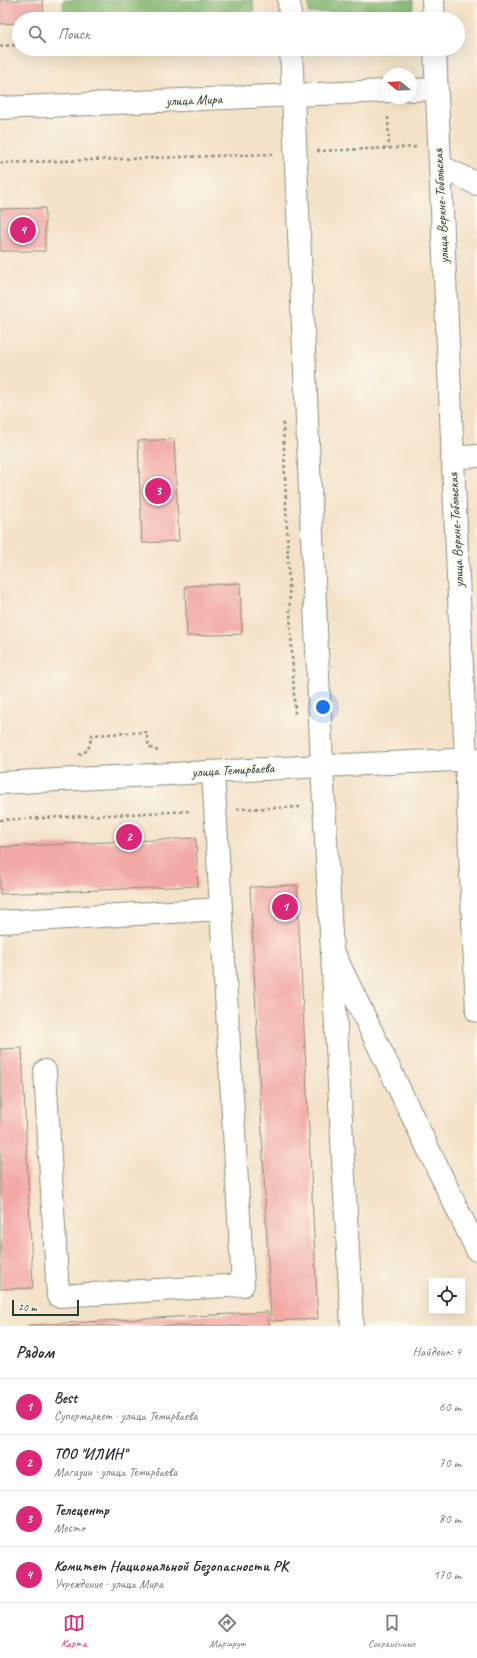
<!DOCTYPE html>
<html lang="ru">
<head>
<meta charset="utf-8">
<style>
	:root { --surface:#fff; --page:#f2f2f3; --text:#2b2b33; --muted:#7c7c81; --line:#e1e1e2; --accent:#db2777 }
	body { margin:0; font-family:Caveat,sans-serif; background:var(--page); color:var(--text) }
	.controls { position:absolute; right:12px; bottom:12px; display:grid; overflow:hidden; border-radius:0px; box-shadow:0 4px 16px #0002 }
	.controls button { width:36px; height:36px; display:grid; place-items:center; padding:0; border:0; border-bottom:1px solid var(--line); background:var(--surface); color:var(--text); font:20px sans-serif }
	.compass { position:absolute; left:381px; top:68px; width:36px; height:36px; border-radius:50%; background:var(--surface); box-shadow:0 4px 16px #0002; rotate:288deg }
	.scale { position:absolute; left:12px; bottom:10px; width:67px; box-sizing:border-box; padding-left:4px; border:2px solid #1f3d34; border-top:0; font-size:11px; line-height:14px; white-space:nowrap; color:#1f3d34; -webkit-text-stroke:3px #fbf7ec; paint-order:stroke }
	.you { position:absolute; left:323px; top:707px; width:14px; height:14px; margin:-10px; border:3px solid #fff; border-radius:50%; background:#1a73e8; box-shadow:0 0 0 6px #1a73e833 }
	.badge { display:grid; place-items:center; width:26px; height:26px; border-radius:50%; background:var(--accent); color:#fff; font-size:13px; font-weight:700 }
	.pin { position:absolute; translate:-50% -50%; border:2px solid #fff; box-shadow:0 1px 4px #0006 }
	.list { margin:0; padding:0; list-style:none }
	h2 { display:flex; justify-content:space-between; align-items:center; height:52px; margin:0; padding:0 16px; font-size:17px }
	h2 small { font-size:13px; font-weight:400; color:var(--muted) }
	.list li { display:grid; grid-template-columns:26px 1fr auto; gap:12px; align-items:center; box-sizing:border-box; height:56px; padding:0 16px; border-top:1px solid var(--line) }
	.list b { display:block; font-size:15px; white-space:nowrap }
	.list p { margin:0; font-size:13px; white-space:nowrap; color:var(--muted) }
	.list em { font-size:13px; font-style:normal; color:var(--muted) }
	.icon { flex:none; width:22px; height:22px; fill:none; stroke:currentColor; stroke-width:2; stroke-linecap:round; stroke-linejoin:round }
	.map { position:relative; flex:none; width:477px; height:1326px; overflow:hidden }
	.search { position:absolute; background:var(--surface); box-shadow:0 4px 16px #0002; left:12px; right:12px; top:12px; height:44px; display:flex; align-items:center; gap:10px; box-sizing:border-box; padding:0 14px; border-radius:22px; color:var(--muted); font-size:15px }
	.sheet { height:276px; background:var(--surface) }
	nav { display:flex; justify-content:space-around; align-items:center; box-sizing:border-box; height:56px; border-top:1px solid var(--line); background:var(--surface); font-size:11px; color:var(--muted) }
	nav a { display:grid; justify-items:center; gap:2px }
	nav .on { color:var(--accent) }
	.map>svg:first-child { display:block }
	.forest { fill:#85b872; stroke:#527a53 }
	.building { fill:#f2a8a4 }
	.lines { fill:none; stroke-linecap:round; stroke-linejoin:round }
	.minor-casing { stroke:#8a907e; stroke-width:24 }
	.path { stroke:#8a907e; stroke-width:2.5; stroke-dasharray:3 3; stroke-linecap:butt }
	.minor { stroke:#fff; stroke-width:22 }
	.labels { text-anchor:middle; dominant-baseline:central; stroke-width:3; stroke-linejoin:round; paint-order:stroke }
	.street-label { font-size:14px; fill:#1f3d34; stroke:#fbf7ec }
</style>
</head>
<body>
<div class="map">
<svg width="477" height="1326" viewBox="0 0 477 1326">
	<rect width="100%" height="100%" fill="#fbf7ec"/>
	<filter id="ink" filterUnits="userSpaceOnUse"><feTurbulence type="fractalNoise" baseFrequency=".025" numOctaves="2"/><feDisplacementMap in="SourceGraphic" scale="8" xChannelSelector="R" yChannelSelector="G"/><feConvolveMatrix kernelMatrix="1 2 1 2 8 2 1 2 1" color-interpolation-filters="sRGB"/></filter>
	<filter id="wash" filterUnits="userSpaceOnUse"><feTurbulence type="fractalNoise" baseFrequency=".012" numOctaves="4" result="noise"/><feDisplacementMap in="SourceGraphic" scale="16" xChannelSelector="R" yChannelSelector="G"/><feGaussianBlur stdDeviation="0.9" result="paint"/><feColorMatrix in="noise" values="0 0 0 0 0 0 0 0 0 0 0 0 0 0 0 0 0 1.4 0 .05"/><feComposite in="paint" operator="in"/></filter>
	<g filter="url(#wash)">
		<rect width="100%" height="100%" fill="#f4e2c8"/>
		<!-- forest -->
		<g class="forest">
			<polygon points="63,0 253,0 254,19 64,19"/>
			<polygon points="309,0 413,0 413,9 309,13"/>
		</g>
		<g id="blocks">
			<!-- building -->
			<g class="building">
				<polygon points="0,0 43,0 44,19 19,19 19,23 0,24"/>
				<polygon points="45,208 45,251 0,251 0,209"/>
				<polygon points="174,439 179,541 142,543 138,441"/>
				<polygon points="240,583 242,634 187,636 185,586"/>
				<polygon points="196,838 198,886 0,894 0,847"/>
				<polygon points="297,885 318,1319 271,1321 250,887"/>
				<polygon points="22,1048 33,1288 0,1289 0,1049"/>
				<polygon points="268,1312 269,1326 28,1326 28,1325"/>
			</g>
		</g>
	</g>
	<g filter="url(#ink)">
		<use href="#blocks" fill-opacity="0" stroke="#8a907e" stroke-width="1"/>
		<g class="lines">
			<defs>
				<g id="minor">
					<polyline points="289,0 290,19"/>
					<polyline points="433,0 434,19"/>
					<polyline points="291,49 322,766 352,1326"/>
					<polyline points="435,49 477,1011"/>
					<polyline points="411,90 436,89"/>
					<polyline points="0,108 387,91"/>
					<polyline points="440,166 477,184"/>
					<polyline points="452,458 477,456"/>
					<polyline points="0,783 322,766 477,759"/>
					<polyline points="0,922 221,909 213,772"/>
					<polyline points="336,958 477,1250"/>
					<polyline points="45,1071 58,1296 243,1285 221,909"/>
				</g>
			</defs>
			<!-- minor casing -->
			<use href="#minor" class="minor-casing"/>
			<!-- path -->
			<g class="path">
				<polyline points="0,46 19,45"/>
				<polyline points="383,49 383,59"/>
				<polyline points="388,117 389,148"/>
				<polyline points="317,151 418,147"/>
				<polyline points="0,163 273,154"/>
				<polyline points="283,423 290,613 295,714"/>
				<polyline points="79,755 88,750 92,735 146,732 149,747 158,751"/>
				<polyline points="237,809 301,807"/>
				<polyline points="0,820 192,811"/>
			</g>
			<!-- minor -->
			<use href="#minor" class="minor"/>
		</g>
	</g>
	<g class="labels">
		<!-- street labels -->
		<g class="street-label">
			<text transform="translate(194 100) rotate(-2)">улица Мира</text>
			<text transform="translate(441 206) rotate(-93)">улица Верхне-Тобольская</text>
			<text transform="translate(456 530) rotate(-93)">улица Верхне-Тобольская</text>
			<text transform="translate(233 770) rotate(-3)">улица Темирбаева</text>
		</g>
	</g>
</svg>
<div class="controls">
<button><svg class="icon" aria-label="locate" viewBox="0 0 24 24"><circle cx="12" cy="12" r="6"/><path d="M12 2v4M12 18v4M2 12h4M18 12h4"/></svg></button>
</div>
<svg class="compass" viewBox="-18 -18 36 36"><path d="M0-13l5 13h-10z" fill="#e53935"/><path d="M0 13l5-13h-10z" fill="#7c7c81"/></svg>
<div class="scale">20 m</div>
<div class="you"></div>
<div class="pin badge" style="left:285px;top:907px">1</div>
<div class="pin badge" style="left:129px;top:837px">2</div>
<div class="pin badge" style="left:158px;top:491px">3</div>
<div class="pin badge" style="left:23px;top:230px">4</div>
<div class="search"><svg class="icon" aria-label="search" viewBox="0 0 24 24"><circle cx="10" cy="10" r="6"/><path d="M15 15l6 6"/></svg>Поиск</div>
</div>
<section class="sheet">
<h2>Рядом<small>Найдено: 4</small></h2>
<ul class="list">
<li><span class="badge">1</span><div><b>Best</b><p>Супермаркет · улица Темирбаева</p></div><em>60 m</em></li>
<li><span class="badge">2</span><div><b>ТОО &quot;ИЛИН&quot;</b><p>Магазин · улица Темирбаева</p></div><em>70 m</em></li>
<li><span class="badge">3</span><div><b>Телецентр</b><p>Место</p></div><em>80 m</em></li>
<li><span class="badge">4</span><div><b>Комитет Национальной Безопасности РК</b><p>Учреждение · улица Мира</p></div><em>170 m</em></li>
</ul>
</section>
<nav>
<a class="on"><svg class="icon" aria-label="map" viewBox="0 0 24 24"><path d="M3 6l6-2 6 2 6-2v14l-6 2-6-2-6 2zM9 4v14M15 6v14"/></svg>Карта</a>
<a><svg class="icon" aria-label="directions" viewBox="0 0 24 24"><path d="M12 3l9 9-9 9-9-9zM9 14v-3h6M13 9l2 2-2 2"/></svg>Маршрут</a>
<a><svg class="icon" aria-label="saved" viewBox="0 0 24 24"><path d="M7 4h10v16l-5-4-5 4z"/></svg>Сохранённые</a>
</nav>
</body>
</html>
